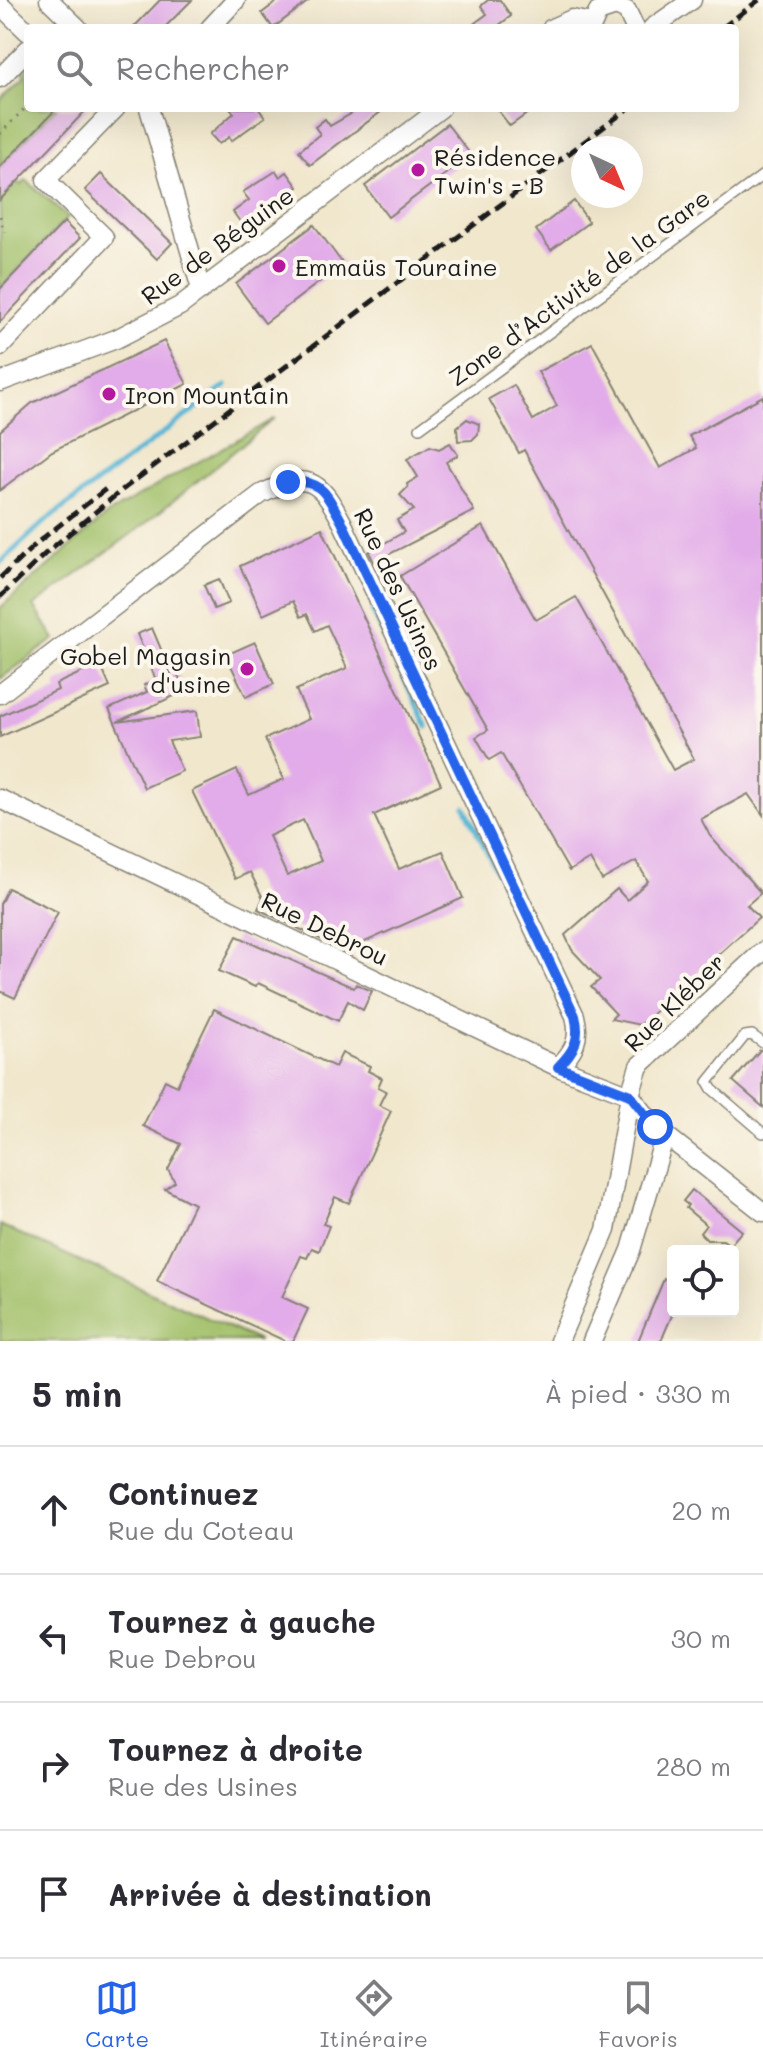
<!DOCTYPE html>
<html lang="fr">
<head>
<meta charset="utf-8">
<style>
	:root { --surface:#fff; --page:#f2f2f3; --text:#2b2b33; --muted:#7c7c81; --line:#e1e1e2; --accent:#2563eb }
	body { margin:0; font-family:Mali,sans-serif; background:var(--page); color:var(--text) }
	.controls { position:absolute; right:24px; bottom:24px; display:grid; overflow:hidden; border-radius:8px; box-shadow:0 8px 32px #0002 }
	.controls button { width:72px; height:72px; display:grid; place-items:center; padding:0; border:0; border-bottom:2px solid var(--line); background:var(--surface); color:var(--text); font:40px sans-serif }
	.compass { position:absolute; left:571px; top:136px; width:72px; height:72px; border-radius:50%; background:var(--surface); box-shadow:0 8px 32px #0002; rotate:136deg }
	.stop { position:absolute; width:24px; height:24px; margin:-18px; border:6px solid #2563eb; border-radius:50%; background:#fff }
	.stop.end { background:#2563eb; border-color:#fff; box-shadow:0 2px 8px #0008 }
	.list { margin:0; padding:0; list-style:none }
	h2 { display:flex; justify-content:space-between; align-items:center; height:104px; margin:0; padding:0 32px; font-size:34px }
	h2 small { font-size:26px; font-weight:400; color:var(--muted) }
	.list li { display:grid; grid-template-columns:52px 1fr auto; gap:24px; align-items:center; box-sizing:border-box; height:128px; padding:0 32px; border-top:2px solid var(--line) }
	.list b { display:block; font-size:30px; white-space:nowrap }
	.list p { margin:0; font-size:26px; white-space:nowrap; color:var(--muted) }
	.list em { font-size:26px; font-style:normal; color:var(--muted) }
	.icon { flex:none; width:44px; height:44px; fill:none; stroke:currentColor; stroke-width:2; stroke-linecap:round; stroke-linejoin:round }
	.map { position:relative; flex:none; width:763px; height:1341px; overflow:hidden }
	.search { position:absolute; background:var(--surface); box-shadow:0 8px 32px #0002; left:24px; right:24px; top:24px; height:88px; display:flex; align-items:center; gap:20px; box-sizing:border-box; padding:0 28px; border-radius:8px; color:var(--muted); font-size:30px }
	.sheet { height:616px; background:var(--surface) }
	nav { display:flex; justify-content:space-around; align-items:center; box-sizing:border-box; height:112px; border-top:2px solid var(--line); background:var(--surface); font-size:22px; color:var(--muted) }
	nav a { display:grid; justify-items:center; gap:4px }
	nav .on { color:var(--accent) }
	.map>svg:first-child { display:block }
	.green { fill:#a0bf67; stroke:#5e6e42; stroke-width:2 }
	.lines { fill:none; stroke-linecap:round; stroke-linejoin:round }
	.stream { stroke:#57b6d5; stroke-width:5 }
	.building { fill:#e2abe9; fill-rule:evenodd }
	.lane-casing { stroke:#868274; stroke-width:12 }
	.street-casing { stroke:#868274; stroke-width:21 }
	.path { stroke:#868274; stroke-width:3; stroke-dasharray:2 6; stroke-linecap:butt }
	.lane { stroke:#fff; stroke-width:9 }
	.street { stroke:#fff; stroke-width:18 }
	.rail { stroke:#1c1c1c; stroke-width:5; stroke-dasharray:12 6; stroke-linecap:butt }
	.route { stroke:#2563eb; stroke-width:10 }
	.poi-dot { fill:#b5179e; stroke:#fbf7ec; stroke-width:3 }
	.labels { text-anchor:middle; dominant-baseline:central; stroke-width:8; stroke-linejoin:round; paint-order:stroke }
	.poi-label { font-size:24px; fill:#1c1c1c; stroke:#fbf7ec; text-anchor:start }
	.street-label { font-size:24px; fill:#1c1c1c; stroke:#fbf7ec }
</style>
</head>
<body>
<div class="map">
<svg width="763" height="1341" viewBox="0 0 763 1341">
	<rect width="100%" height="100%" fill="#fbf7ec"/>
	<filter id="ink" filterUnits="userSpaceOnUse"><feTurbulence type="fractalNoise" baseFrequency=".0125" numOctaves="2"/><feDisplacementMap in="SourceGraphic" scale="16" xChannelSelector="R" yChannelSelector="G"/><feConvolveMatrix kernelMatrix="1 2 1 2 8 2 1 2 1" color-interpolation-filters="sRGB"/></filter>
	<filter id="wash" filterUnits="userSpaceOnUse"><feTurbulence type="fractalNoise" baseFrequency=".006" numOctaves="4" result="noise"/><feDisplacementMap in="SourceGraphic" scale="32" xChannelSelector="R" yChannelSelector="G"/><feGaussianBlur stdDeviation="1.8" result="paint"/><feColorMatrix in="noise" values="0 0 0 0 0 0 0 0 0 0 0 0 0 0 0 0 0 1.4 0 .05"/><feComposite in="paint" operator="in"/></filter>
	<g filter="url(#wash)">
		<rect width="100%" height="100%" fill="#f1e7cd"/>
		<!-- green -->
		<g class="green">
			<polygon points="28,54 28,108 57,108 0,167 0,102 25,76 20,62"/>
			<polygon points="26,180 68,217 0,289 0,192 5,195 17,182 21,185"/>
			<polygon points="275,418 146,523 34,606 55,639 0,679 0,608 109,513"/>
			<polygon points="0,1225 259,1341 0,1341"/>
		</g>
		<g class="lines">
			<!-- stream -->
			<g class="stream">
				<polyline points="0,563 43,523 226,386"/>
				<polyline points="372,611 427,727"/>
				<polyline points="465,807 520,920"/>
			</g>
		</g>
		<g id="blocks">
			<!-- building -->
			<g class="building">
				<polygon points="160,0 192,0 164,28 133,28"/>
				<polygon points="279,0 310,0 273,28 262,13"/>
				<polygon points="488,0 500,0 511,16 495,28 468,28 487,14 481,6"/>
				<polygon points="57,108 88,108 0,200 0,167"/>
				<polygon points="230,108 258,108 265,117 231,141 229,137 219,144 210,134 234,113"/>
				<polygon points="361,108 386,108 310,165 299,151 320,134 315,127 325,119 330,126"/>
				<polygon points="496,108 535,108 510,126"/>
				<polygon points="447,124 471,155 388,217 365,186"/>
				<polygon points="276,171 280,177 287,172 298,187 244,227 233,212 249,200 243,192"/>
				<polygon points="101,174 172,243 157,259 85,190"/>
				<polygon points="574,201 589,222 551,250 536,230"/>
				<polygon points="64,222 80,238 0,322 0,289"/>
				<polygon points="314,225 343,264 265,323 236,284"/>
				<polygon points="164,341 187,384 52,451 0,490 0,431 32,403"/>
				<polygon points="592,343 660,468 696,448 689,436 763,396 763,815 748,794 701,819 710,836 761,893 747,905 759,918 640,1025 611,1019 616,1014 591,987 600,980 572,950 565,935 617,889 627,900 648,881 636,861 602,880 590,859 569,871 501,753 489,760 476,737 488,730 400,576 483,526 536,620 576,597 673,770 694,759 524,450 519,453 489,399 514,385 533,420 557,406 538,372"/>
				<polygon points="467,419 479,424 478,434 472,440 458,441 457,427"/>
				<polygon points="450,443 458,455 446,462 474,511 374,562 369,552 404,532 397,520 414,510 400,495 408,487 407,484 418,477 407,459 430,446 439,449"/>
				<path d="M 322,528 L 441,784 L 374,815 L 399,869 L 443,851 L 463,898 L 345,951 L 258,909 L 263,898 L 250,872 L 235,879 L 192,791 L 237,770 L 249,795 L 284,779 L 265,739 L 309,719 L 296,690 L 347,668 L 327,625 L 315,631 L 307,614 L 301,617 L 293,601 L 263,615 L 240,566 ZM 303,820 L 321,861 L 287,876 L 269,836 Z"/>
				<polygon points="219,579 229,603 214,609 204,585"/>
				<polygon points="152,628 171,673 176,671 185,691 117,722 197,711 200,737 169,741 182,771 144,788 109,709 147,692 144,685 156,680 137,634"/>
				<polygon points="255,642 274,684 246,697 226,655"/>
				<polygon points="100,664 110,687 0,737 0,716 58,690 56,684"/>
				<polygon points="8,888 58,912 15,998 0,991 0,904"/>
				<polygon points="237,936 354,988 356,984 372,991 363,1010 348,1001 338,1021 258,983 255,987 219,971"/>
				<polygon points="214,1009 335,1067 342,1053 370,1066 368,1071 382,1078 378,1087 386,1091 379,1105 391,1111 349,1203 335,1197 323,1224 329,1226 319,1251 312,1248 307,1258 301,1256 282,1297 308,1309 293,1341 285,1341 157,1281 194,1204 165,1189 175,1182 168,1170 181,1144 143,1126 165,1080 177,1086"/>
				<polygon points="760,1050 763,1050 763,1107 733,1081"/>
				<polygon points="692,1190 742,1231 730,1245 723,1240 707,1240 700,1233 706,1225 686,1208 688,1205 683,1201"/>
				<polygon points="664,1279 673,1284 673,1313 661,1341 638,1341"/>
			</g>
		</g>
	</g>
	<g filter="url(#ink)">
		<use href="#blocks" fill-opacity="0" stroke="#868274" stroke-width="2"/>
		<g class="lines">
			<defs>
				<g id="lane">
					<polyline points="420,428 763,175"/>
					<polyline points="763,1043 752,1035 745,1036 708,1082 712,1089 763,1133"/>
				</g>
				<g id="street">
					<polyline points="49,0 78,28"/>
					<polyline points="0,5 28,32"/>
					<polyline points="210,28 236,0"/>
					<polyline points="552,28 572,19 591,23"/>
					<polyline points="591,28 598,12 616,6 627,11 635,28"/>
					<polyline points="652,28 692,0"/>
					<polyline points="0,78 28,49"/>
					<polyline points="149,108 201,289"/>
					<polyline points="0,347 104,237 46,180 116,108"/>
					<polyline points="0,382 116,339 180,306 441,108"/>
					<path d="M 0,694 L 261,494 C 308,472 318,477 342,522 L 575,1016 C 581,1039 574,1051 558,1067"/>
					<polyline points="0,799 558,1067 630,1095"/>
					<polyline points="630,1095 655,1127 763,1212"/>
					<polyline points="559,1341 606,1230 630,1095 639,1066 763,951"/>
					<polyline points="592,1341 631,1250 665,1135"/>
				</g>
			</defs>
			<!-- lane casing -->
			<use href="#lane" class="lane-casing"/>
			<!-- street casing -->
			<use href="#street" class="street-casing"/>
			<!-- path -->
			<g class="path">
				<polyline points="0,134 28,105"/>
				<polyline points="0,216 4,232"/>
			</g>
			<!-- lane -->
			<use href="#lane" class="lane"/>
			<!-- street -->
			<use href="#street" class="street"/>
			<!-- rail -->
			<g class="rail">
				<polyline points="722,28 759,0"/>
				<polyline points="0,578 38,542 107,488"/>
				<polyline points="0,597 47,552 122,490 629,108"/>
			</g>
		</g>
	</g>
	<g class="lines" filter="url(#ink)">
		<!-- route -->
		<path class="route" d="M 288,482 C 323,479 326,494 342,522 L 575,1016 C 581,1039 574,1051 558,1067 L 630,1095 L 655,1127"/>
	</g>
	<!-- markers -->
	<g class="poi-dot">
		<circle cx="418" cy="170" r="8"/>
		<circle cx="279" cy="266" r="8"/>
		<circle cx="109" cy="394" r="8"/>
		<circle cx="247" cy="669" r="8"/>
	</g>
	<g class="labels">
		<!-- poi labels -->
		<g class="poi-label">
			<text x="434" y="156">Résidence<tspan x="434" dy="28">Twin's - B</tspan></text>
			<text x="295" y="266">Emmaüs Touraine</text>
			<text x="125" y="394">Iron Mountain</text>
			<text x="231" y="655" text-anchor="end">Gobel Magasin<tspan x="231" dy="28">d'usine</tspan></text>
		</g>
		<!-- street labels -->
		<g class="street-label">
			<text transform="translate(217 245) rotate(-36)">Rue de Béguine</text>
			<text transform="translate(579 287) rotate(-36)">Zone d’Activité de la Gare</text>
			<text transform="translate(399 589) rotate(65)">Rue des Usines</text>
			<text transform="translate(325 928) rotate(26)">Rue Debrou</text>
			<text transform="translate(674 1002) rotate(-44)">Rue Kléber</text>
		</g>
	</g>
</svg>
<div class="controls">
<button><svg class="icon" aria-label="locate" viewBox="0 0 24 24"><circle cx="12" cy="12" r="6"/><path d="M12 2v4M12 18v4M2 12h4M18 12h4"/></svg></button>
</div>
<svg class="compass" viewBox="-18 -18 36 36"><path d="M0-13l5 13h-10z" fill="#e53935"/><path d="M0 13l5-13h-10z" fill="#7c7c81"/></svg>
<div class="stop" style="left:655px;top:1127px"></div>
<div class="stop end" style="left:288px;top:482px"></div>
<div class="search"><svg class="icon" aria-label="search" viewBox="0 0 24 24"><circle cx="10" cy="10" r="6"/><path d="M15 15l6 6"/></svg>Rechercher</div>
</div>
<section class="sheet">
<h2>5 min<small>À pied · 330 m</small></h2>
<ul class="list">
<li><svg class="icon" aria-label="ahead" viewBox="0 0 24 24"><path d="M12 20V5M6 11l6-6 6 6"/></svg><div><b>Continuez</b><p>Rue du Coteau</p></div><em>20 m</em></li>
<li><svg class="icon" aria-label="left" viewBox="0 0 24 24"><path d="M17 20v-9H6M10 6l-5 5 5 5"/></svg><div><b>Tournez à gauche</b><p>Rue Debrou</p></div><em>30 m</em></li>
<li><svg class="icon" aria-label="right" viewBox="0 0 24 24"><path d="M7 20v-9h11M14 6l5 5-5 5"/></svg><div><b>Tournez à droite</b><p>Rue des Usines</p></div><em>280 m</em></li>
<li><svg class="icon" aria-label="arrive" viewBox="0 0 24 24"><path d="M6 21V4h12l-3 4 3 4H6"/></svg><div><b>Arrivée à destination</b></div></li>
</ul>
</section>
<nav>
<a class="on"><svg class="icon" aria-label="map" viewBox="0 0 24 24"><path d="M3 6l6-2 6 2 6-2v14l-6 2-6-2-6 2zM9 4v14M15 6v14"/></svg>Carte</a>
<a><svg class="icon" aria-label="directions" viewBox="0 0 24 24"><path d="M12 3l9 9-9 9-9-9zM9 14v-3h6M13 9l2 2-2 2"/></svg>Itinéraire</a>
<a><svg class="icon" aria-label="saved" viewBox="0 0 24 24"><path d="M7 4h10v16l-5-4-5 4z"/></svg>Favoris</a>
</nav>
</body>
</html>
